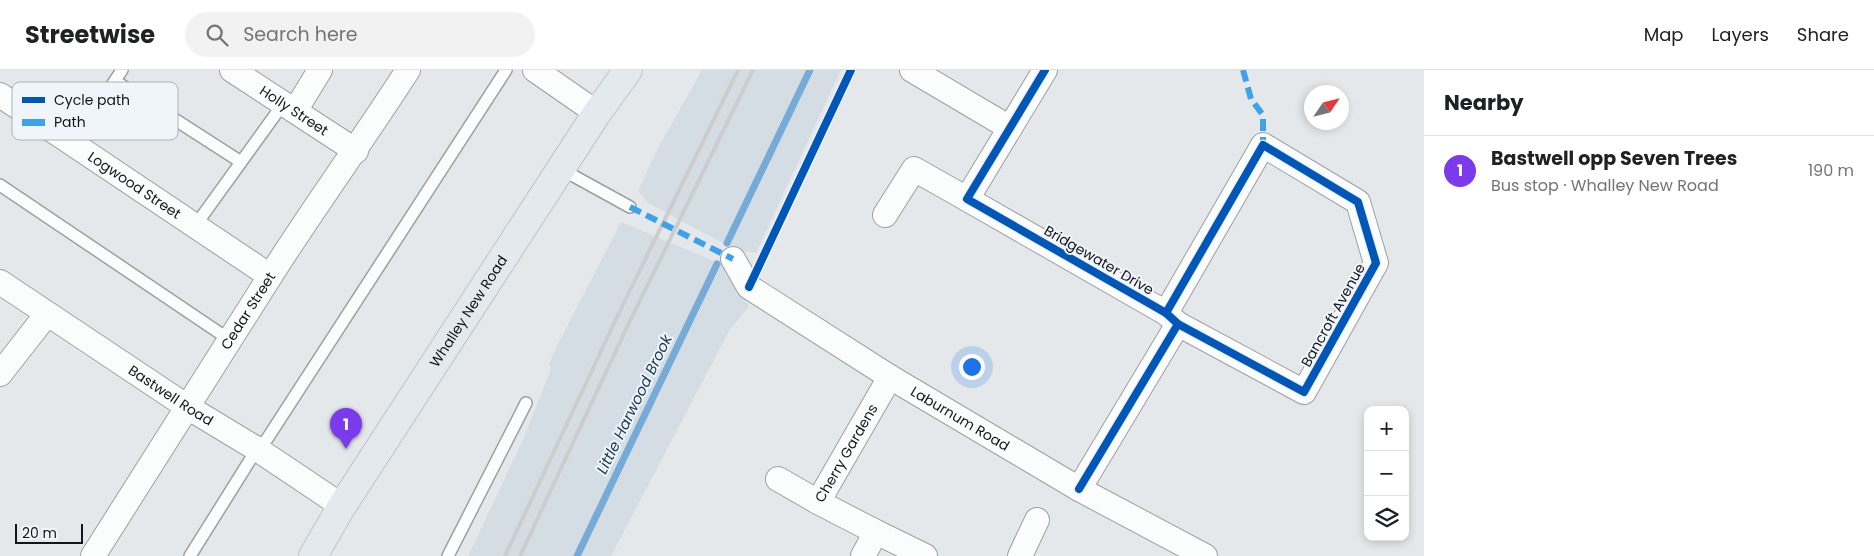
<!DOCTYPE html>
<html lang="en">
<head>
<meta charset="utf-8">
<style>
	:root { --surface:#fff; --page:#f2f2f2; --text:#202124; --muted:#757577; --line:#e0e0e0; --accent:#7c3aed }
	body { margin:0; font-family:Poppins,sans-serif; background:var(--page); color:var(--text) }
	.controls { position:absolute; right:15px; bottom:15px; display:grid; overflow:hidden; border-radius:10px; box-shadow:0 2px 8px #0003 }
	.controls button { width:45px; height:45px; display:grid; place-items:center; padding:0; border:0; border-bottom:1px solid var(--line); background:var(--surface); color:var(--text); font:25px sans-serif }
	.compass { position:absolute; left:1304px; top:15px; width:45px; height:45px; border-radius:50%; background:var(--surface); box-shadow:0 2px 8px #0003; rotate:55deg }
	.scale { position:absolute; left:15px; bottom:12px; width:68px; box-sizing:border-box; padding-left:5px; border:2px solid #131516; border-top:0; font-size:14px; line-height:18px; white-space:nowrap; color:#131516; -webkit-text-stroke:4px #eff5fa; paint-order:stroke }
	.you { position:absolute; left:971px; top:296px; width:18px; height:18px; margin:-12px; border:4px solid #fff; border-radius:50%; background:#1a73e8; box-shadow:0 0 0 8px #1a73e833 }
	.badge { display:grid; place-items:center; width:32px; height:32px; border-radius:50%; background:var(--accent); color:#fff; font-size:16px; font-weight:700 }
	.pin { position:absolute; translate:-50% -41px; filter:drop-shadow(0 1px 2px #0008) }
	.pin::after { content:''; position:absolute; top:26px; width:18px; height:15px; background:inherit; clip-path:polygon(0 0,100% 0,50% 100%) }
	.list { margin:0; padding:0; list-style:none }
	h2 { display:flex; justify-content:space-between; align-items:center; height:65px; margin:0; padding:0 20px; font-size:21px }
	h2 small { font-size:16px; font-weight:400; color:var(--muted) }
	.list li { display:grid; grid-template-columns:32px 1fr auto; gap:15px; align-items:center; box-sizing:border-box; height:70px; padding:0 20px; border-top:1px solid var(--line) }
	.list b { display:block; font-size:19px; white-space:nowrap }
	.list p { margin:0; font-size:16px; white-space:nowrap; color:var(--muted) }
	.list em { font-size:16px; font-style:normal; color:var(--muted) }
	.icon { flex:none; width:28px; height:28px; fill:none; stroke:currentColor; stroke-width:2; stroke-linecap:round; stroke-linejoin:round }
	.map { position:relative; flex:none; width:1424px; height:486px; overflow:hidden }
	header { display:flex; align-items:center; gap:30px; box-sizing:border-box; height:70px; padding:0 25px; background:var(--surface); border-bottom:1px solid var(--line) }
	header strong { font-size:24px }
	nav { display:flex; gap:28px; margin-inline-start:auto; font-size:18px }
	.search { width:350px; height:45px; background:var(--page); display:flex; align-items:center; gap:12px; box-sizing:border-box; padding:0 18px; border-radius:28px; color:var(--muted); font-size:19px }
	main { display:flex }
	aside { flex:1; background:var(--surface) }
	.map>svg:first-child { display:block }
	.built { fill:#d5dde4 }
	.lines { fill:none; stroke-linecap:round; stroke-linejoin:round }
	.stream { stroke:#75abd6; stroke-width:7 }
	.lane-casing { stroke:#9d9fa1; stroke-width:14 }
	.street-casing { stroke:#9d9fa1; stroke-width:26 }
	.highway-casing { stroke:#c2c4c5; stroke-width:30 }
	.lane { stroke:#fbfcfc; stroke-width:11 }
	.street { stroke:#fbfcfc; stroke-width:24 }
	.highway { stroke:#e3eaef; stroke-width:28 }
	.rail { stroke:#cccece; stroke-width:4 }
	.quiet { stroke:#3da2ea; stroke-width:6; stroke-dasharray:12 6; stroke-linecap:butt }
	.cycleway-casing { stroke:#eff5fa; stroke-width:11 }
	.cycleway { stroke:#0057b8; stroke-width:8 }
	.labels { text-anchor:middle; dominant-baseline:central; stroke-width:4; stroke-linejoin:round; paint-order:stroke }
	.street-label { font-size:14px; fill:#131516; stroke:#eff5fa }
	.water-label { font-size:15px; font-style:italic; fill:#183851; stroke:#eff5fa }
	.key { fill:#eff5fa; stroke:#adb2b6; stroke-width:1 }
	.key-label { font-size:14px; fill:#131516 }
</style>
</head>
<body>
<header>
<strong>Streetwise</strong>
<div class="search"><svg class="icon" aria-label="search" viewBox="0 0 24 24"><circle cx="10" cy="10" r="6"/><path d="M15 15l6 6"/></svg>Search here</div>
<nav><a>Map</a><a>Layers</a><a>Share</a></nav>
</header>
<main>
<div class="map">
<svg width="1424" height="486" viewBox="0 0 1424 486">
	<rect width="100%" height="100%" fill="#e5e8ea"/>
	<!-- built -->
	<g class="built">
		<polygon points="702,0 841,0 756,183 739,181 698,160 648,133 638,121 658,78"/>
		<polygon points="621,152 731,198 735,217 749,236 729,261 611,486 468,486 522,372 551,299 549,295 555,280"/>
	</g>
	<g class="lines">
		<!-- stream -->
		<g class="stream">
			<polyline points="727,173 810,0"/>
			<polyline points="577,486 717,194"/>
		</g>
		<defs>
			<g id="lane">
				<polyline points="115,11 241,92"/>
				<polyline points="73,74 122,0"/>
				<polyline points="561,99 630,137"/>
				<polyline points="0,115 230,270"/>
				<polyline points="195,156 283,34"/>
				<polyline points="190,486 257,379 267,369 506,0"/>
				<polyline points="448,486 526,333"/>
			</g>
			<g id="street">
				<path id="s1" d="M 232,0 L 356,81"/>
				<polyline points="535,0 597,43"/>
				<polyline points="912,0 1010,58"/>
				<polyline points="1045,0 967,129 1166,243 1178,254 1079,419"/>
				<path id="s2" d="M 0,25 L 270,206"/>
				<polyline points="295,41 320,0"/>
				<polyline points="885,145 914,99 967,129"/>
				<path id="s3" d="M 733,189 L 749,217 L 890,307 L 1079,419 L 1205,486"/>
				<path id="s4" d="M 0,212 L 189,338 L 257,379 L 342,436"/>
				<polyline points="1166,243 1263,75 1358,132 1376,193 1304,322 1178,254"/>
				<polyline points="0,304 47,244"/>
				<polyline points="778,409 818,432"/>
				<polyline points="876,462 925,486"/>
				<path id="s5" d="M 93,486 C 152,394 210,300 269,208 C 314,137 363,70 408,0"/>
				<path id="s6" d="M 863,486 L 876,462 L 818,432 L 890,307"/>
				<polyline points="1020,486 1037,450"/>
			</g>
			<g id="highway">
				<path id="s7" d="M 313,486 L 342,436 L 597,43 L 628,0"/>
			</g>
		</defs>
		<!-- lane casing -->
		<use href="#lane" class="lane-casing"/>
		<!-- street casing -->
		<use href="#street" class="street-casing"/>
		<!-- highway casing -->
		<use href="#highway" class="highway-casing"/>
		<!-- lane -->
		<use href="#lane" class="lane"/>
		<!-- street -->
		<use href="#street" class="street"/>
		<!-- highway -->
		<use href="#highway" class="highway"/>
		<!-- rail -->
		<g class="rail">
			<polyline points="505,486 617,247 738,0"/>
			<polyline points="520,486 629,253 753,0"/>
		</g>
		<!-- quiet -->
		<g class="quiet">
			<polyline points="1243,0 1251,29 1263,45 1263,75"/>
			<polyline points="630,137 733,189"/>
		</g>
		<defs>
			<g id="cycleway">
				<polyline points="1045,0 967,129 1166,243 1178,254 1079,419"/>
				<polyline points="749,217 851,0"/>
				<polyline points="1166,243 1263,75 1358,132 1376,193 1304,322 1178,254"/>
			</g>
		</defs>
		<!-- cycleway casing -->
		<use href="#cycleway" class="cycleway-casing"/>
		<!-- cycleway -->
		<use href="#cycleway" class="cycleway"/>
	</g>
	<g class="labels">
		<!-- street labels -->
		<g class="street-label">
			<text stroke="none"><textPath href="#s1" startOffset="74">Holly Street</textPath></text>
			<text stroke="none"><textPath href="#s2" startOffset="162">Logwood Street</textPath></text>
			<text transform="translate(1099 190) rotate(30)">Bridgewater Drive</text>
			<text stroke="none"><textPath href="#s5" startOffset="290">Cedar Street</textPath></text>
			<text stroke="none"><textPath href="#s7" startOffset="290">Whalley New Road</textPath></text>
			<text transform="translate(1333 245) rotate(-61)">Bancroft Avenue</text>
			<text stroke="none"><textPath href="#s4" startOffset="205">Bastwell Road</textPath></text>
			<text stroke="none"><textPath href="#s3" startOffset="281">Laburnum Road</textPath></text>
			<text stroke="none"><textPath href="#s6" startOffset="149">Cherry Gardens</textPath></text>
		</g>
		<!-- water labels -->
		<g class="water-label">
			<text transform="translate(634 334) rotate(-64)">Little Harwood Brook</text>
		</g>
	</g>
	<!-- legend -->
	<rect x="12" y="12" width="166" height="58" rx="8" class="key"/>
	<rect x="22" y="27" width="23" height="6" fill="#0057b8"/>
	<rect x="22" y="49" width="23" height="7" fill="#3da2ea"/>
	<g class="key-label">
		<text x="54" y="35">Cycle path</text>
		<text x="54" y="57">Path</text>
	</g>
</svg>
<div class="controls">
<button>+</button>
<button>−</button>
<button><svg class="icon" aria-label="layers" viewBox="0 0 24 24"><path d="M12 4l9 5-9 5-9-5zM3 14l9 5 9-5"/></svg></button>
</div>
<svg class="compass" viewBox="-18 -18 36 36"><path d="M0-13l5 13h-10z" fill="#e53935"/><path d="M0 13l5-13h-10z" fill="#757577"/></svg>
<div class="scale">20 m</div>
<div class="you"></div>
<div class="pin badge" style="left:346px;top:379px">1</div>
</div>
<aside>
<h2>Nearby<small></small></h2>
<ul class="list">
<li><span class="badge">1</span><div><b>Bastwell opp Seven Trees</b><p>Bus stop · Whalley New Road</p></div><em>190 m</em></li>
</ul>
</aside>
</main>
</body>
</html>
